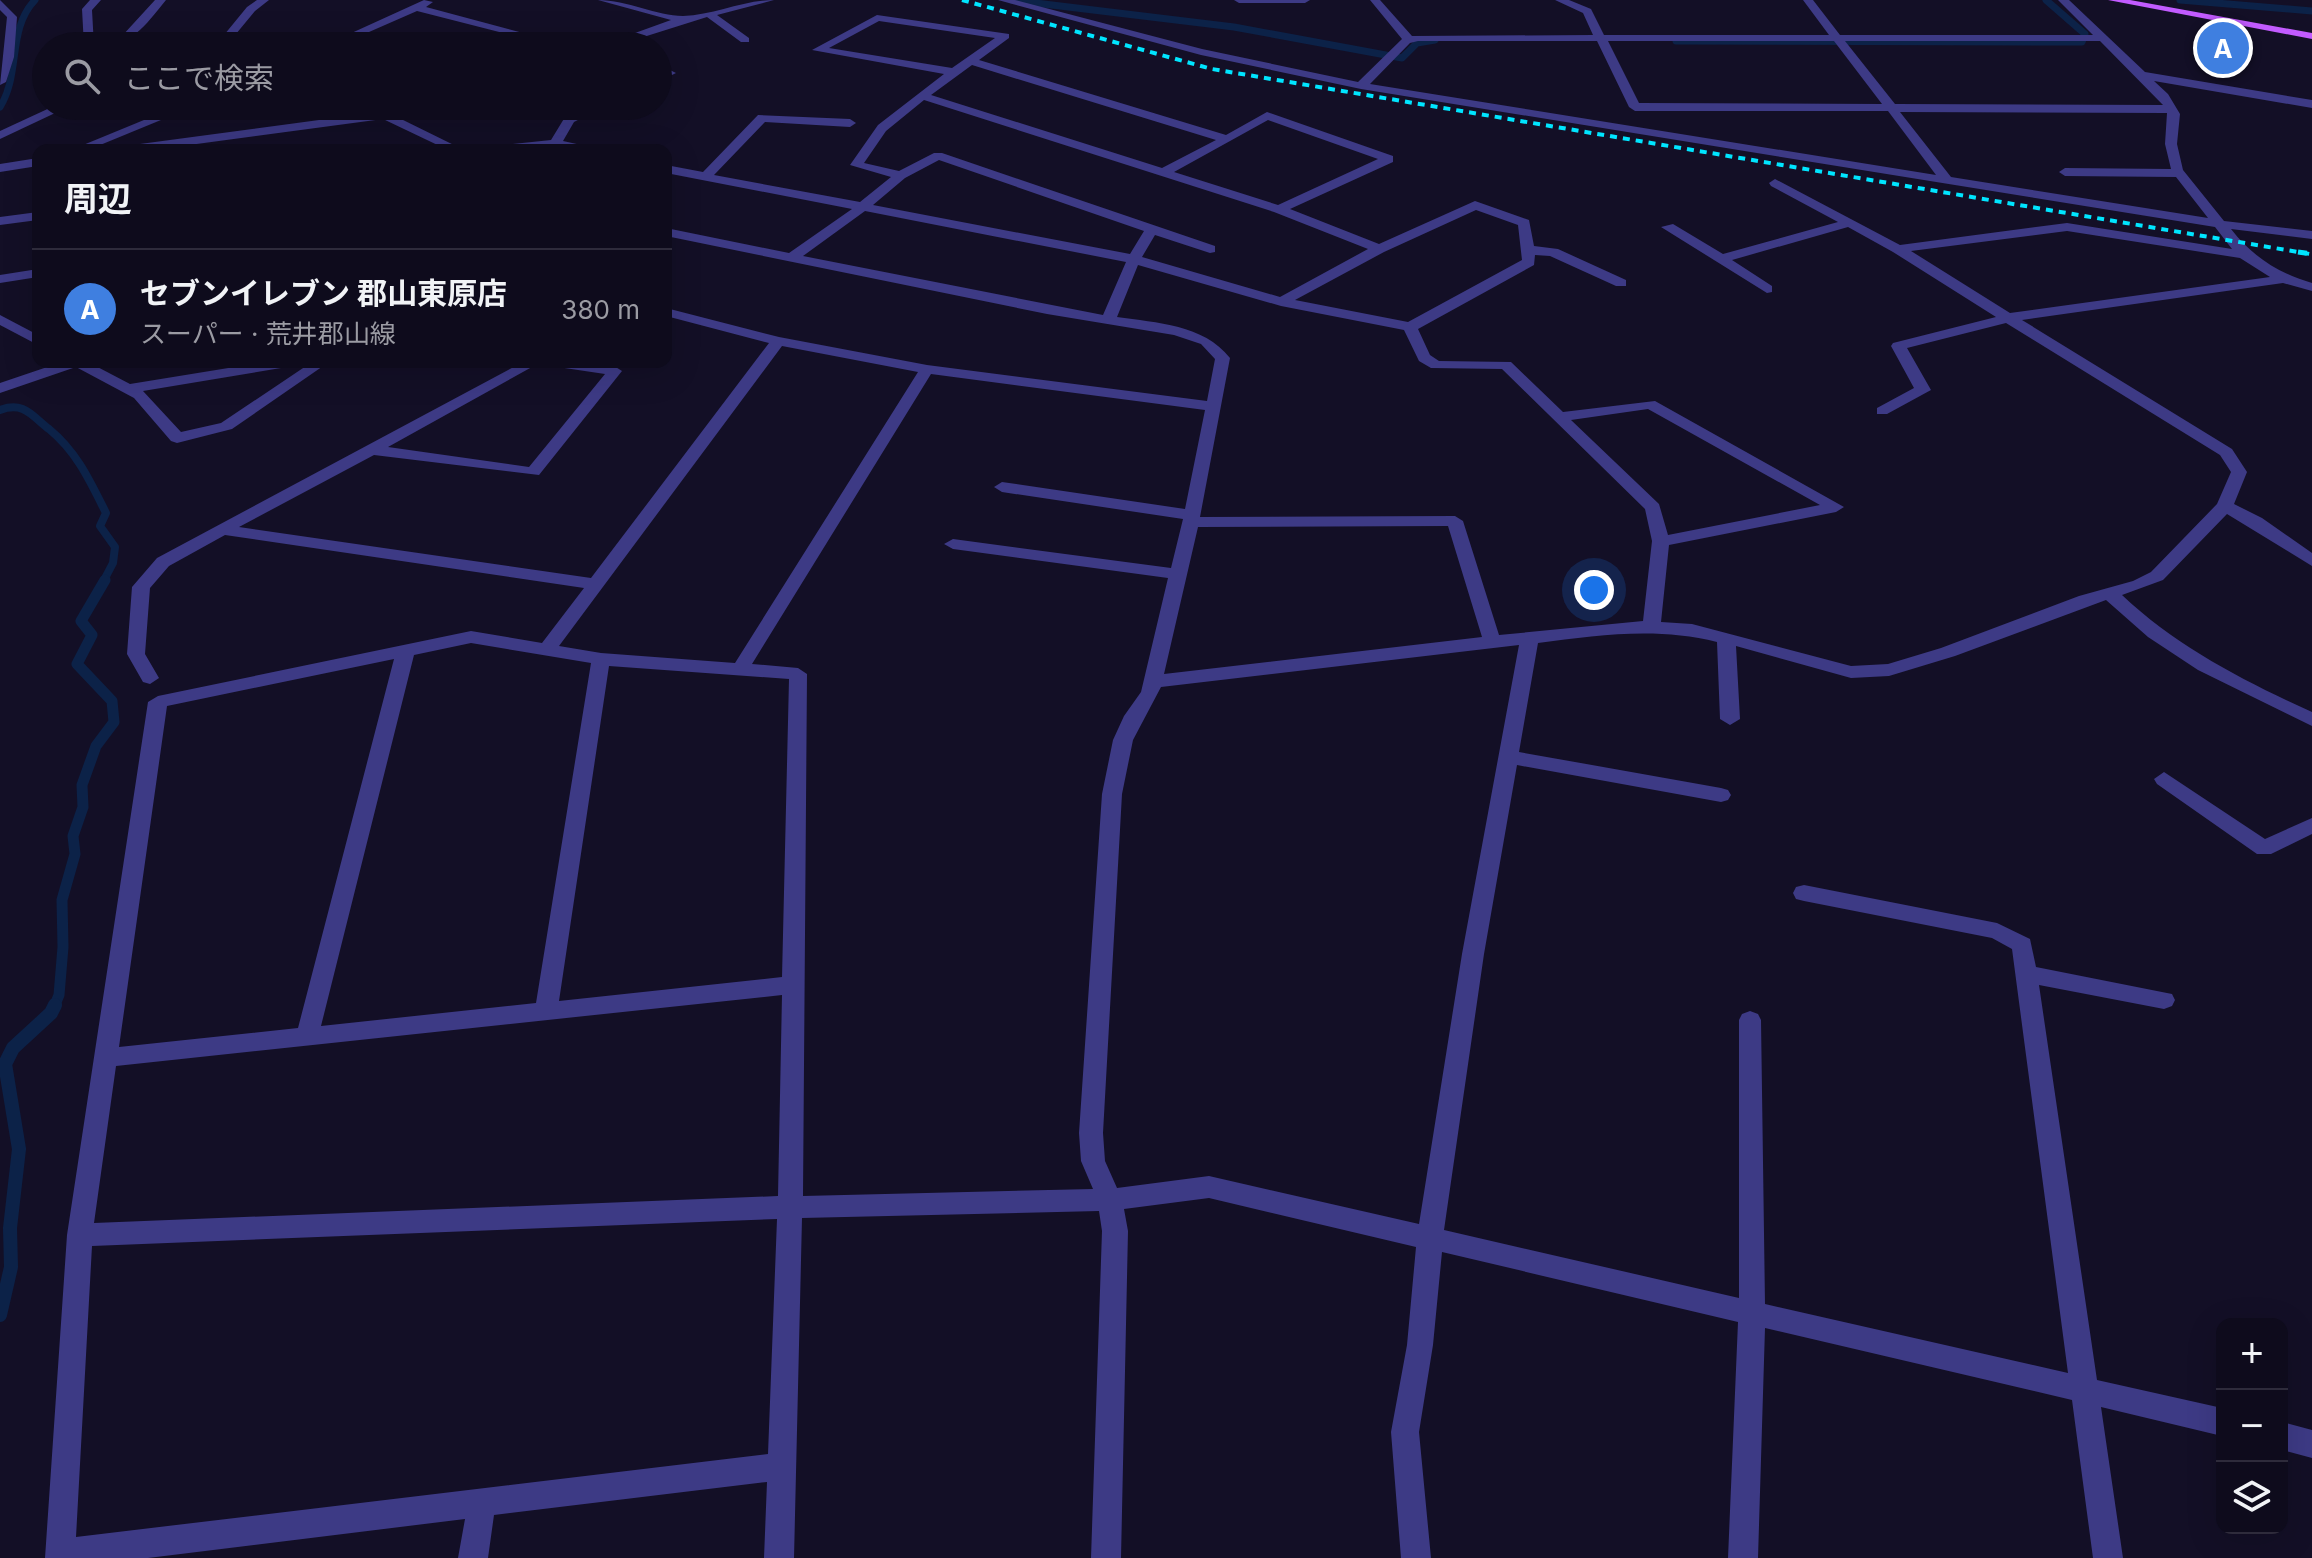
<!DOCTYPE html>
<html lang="ja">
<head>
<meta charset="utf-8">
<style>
	:root { --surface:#0e0b1c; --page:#1c1929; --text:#f1f3f6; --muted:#9b9ba3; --line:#2e2b3b; --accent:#00e5ff }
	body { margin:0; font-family:Inter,"Noto Sans JP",sans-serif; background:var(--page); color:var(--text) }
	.controls { position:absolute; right:24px; bottom:24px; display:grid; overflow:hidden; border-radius:16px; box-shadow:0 8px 32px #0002 }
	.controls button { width:72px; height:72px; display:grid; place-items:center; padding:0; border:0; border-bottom:2px solid var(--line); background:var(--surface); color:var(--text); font:40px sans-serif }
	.you { position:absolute; left:1594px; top:590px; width:28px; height:28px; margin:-20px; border:6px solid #fff; border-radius:50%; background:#1a73e8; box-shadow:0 0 0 12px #1a73e833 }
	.badge { display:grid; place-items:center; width:52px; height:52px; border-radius:50%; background:var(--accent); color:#fff; font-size:26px; font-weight:700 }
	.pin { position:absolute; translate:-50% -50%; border:4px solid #fff; box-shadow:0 2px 8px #0006 }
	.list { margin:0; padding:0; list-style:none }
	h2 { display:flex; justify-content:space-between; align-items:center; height:104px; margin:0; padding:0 32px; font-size:34px }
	h2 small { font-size:26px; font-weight:400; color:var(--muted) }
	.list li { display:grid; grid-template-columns:52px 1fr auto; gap:24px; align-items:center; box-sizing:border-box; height:120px; padding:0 32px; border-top:2px solid var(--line) }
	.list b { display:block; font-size:30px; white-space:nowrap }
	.list p { margin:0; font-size:26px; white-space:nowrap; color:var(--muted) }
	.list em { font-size:26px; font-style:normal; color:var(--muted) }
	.icon { flex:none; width:44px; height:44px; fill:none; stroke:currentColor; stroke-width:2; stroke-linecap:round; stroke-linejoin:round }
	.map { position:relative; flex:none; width:2312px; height:1558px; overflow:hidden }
	.search { position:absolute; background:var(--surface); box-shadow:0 8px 32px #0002; left:32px; top:32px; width:640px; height:88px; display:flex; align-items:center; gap:20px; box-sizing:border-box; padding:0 28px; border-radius:44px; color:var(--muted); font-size:30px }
	.panel { position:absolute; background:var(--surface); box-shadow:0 8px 32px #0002; left:32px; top:144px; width:640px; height:224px; border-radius:16px }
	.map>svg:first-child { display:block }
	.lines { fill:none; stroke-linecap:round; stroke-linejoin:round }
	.stream-far3 { stroke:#0c2248; stroke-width:7 }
	.stream-far2 { stroke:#0c2248; stroke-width:8 }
	.stream-far1 { stroke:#0c2248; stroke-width:11 }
	.stream { stroke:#0c2248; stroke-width:14 }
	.minor { fill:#3d3a85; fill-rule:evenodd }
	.major { fill:#c25bff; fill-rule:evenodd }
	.rail-far1 { stroke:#00e5ff; stroke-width:4; stroke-dasharray:7 6; stroke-linecap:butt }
	.rail { stroke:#00e5ff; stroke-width:5; stroke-dasharray:9 8; stroke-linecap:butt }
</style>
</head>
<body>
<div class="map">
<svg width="2312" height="1558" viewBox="0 0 2312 1558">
	<rect width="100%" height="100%" fill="#130f26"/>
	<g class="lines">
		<!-- stream-far3 -->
		<g class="stream-far3">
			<polyline points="1011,0 1234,27 1402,58 1417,43 1435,40"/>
			<polyline points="2180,0 2312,11"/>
			<polyline points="1676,41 2082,42 2085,34 2046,0"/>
			<path d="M 0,107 C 21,74 7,29 35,0"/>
		</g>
		<!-- stream-far2 -->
		<path class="stream-far2" d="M 0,410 C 24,401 32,416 49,429 C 77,452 90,481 106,513 L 100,526 L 115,547 L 113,563 L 103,582"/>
		<!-- stream-far1 -->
		<polyline class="stream-far1" points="54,1007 59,995 63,947 62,900 75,854 73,836 83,807 82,785 96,746 114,722 112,701 77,664 92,635 81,621 105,580"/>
		<!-- stream -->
		<polyline class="stream" points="0,1315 11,1267 10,1228 19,1149 5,1064 13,1048 51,1013 55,1005"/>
		<!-- minor -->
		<g class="minor">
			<polygon points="0,0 17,17 14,57 6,82 0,85 7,17 0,10"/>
			<polygon points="90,0 101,0 92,10 94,46 84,46 82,9"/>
			<path d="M 155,0 L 166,0 C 144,27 132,46 95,46 L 122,36 Z"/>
			<polygon points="257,0 269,0 255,11 226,46 215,46 247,7"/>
			<polygon points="424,0 433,2 426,7 572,46 554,46 417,11 337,46 323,46"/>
			<path d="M 598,0 C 627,0 657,16 683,16 C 714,15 743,0 774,0 L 717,15 L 749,38 L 749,42 L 741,42 L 707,17 L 615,46 L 599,46 L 671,20 Z"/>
			<path d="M 998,0 L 1015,0 L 1202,49 L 1358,82 L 1402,39 L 1370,0 L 1380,0 L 1412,36 L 1593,35 L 1583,13 L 1555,0 L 1569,0 L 1591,9 L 1604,35 L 1829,35 L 1803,0 L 1813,0 L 1840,35 L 2093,35 L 2058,0 L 2069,0 L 2145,72 L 2312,100 L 2312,108 L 2154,81 L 2168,94 L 2180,114 L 2177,144 L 2183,170 L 2224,221 L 2312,231 L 2312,239 L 2231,229 C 2253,257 2278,273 2312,283 L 2312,291 L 2283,283 L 2022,320 L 2232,449 L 2247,472 L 2234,504 L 2262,518 L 2312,553 L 2312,566 L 2227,514 L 2163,580 L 2122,595 C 2177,647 2244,681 2312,712 L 2312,726 L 2198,670 L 2148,637 L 2106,600 L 1955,656 L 1889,676 L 1851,678 L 1736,646 L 1740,719 L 1730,725 L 1720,719 L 1717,642 C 1657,627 1599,635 1538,643 L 1519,752 L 1721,788 L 1728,790 L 1731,795 L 1728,800 L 1721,802 L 1517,765 L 1484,954 L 1444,1230 L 1739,1298 L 1739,1020 L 1742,1014 L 1750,1011 L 1758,1014 L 1761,1020 L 1765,1304 L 2068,1373 L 2012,949 L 1992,938 L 1804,901 L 1796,899 L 1793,893 L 1796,887 L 1804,885 L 1997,923 L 2030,939 L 2036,967 L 2172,994 L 2175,1000 L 2172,1006 L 2164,1009 L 2039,985 L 2097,1380 L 2222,1408 L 2222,1436 L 2101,1407 L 2123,1558 L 2093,1558 L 2072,1400 L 1765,1328 L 1758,1558 L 1728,1558 L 1738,1322 L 1442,1252 L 1433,1345 L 1419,1432 L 1431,1558 L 1401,1558 L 1391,1432 L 1407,1345 L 1416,1247 L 1209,1198 L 1124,1209 L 1128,1231 L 1121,1558 L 1091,1558 L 1102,1231 L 1099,1211 L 802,1218 L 794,1558 L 764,1558 L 767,1482 L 494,1515 L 488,1558 L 458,1558 L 465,1519 L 148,1558 L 45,1558 L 67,1235 L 148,702 L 158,696 L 471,631 L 542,643 L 584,588 L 225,535 L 169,566 L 150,588 L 145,654 L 159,678 L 150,684 L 143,682 L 127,654 L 132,587 L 157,558 L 523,362 L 541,362 L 388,447 L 529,467 L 605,374 L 551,366 L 544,362 C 566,362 604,357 622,371 L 539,475 L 374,455 L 239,527 L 591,578 L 769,343 L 666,316 L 666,308 L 779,337 L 927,365 L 1207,401 L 1215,359 L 1201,344 L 1174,335 L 1047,314 L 666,236 L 666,228 L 789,253 L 852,209 L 666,173 L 666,165 L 703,172 L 758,115 L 850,119 L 856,123 L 850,127 L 765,122 L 714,175 L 860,202 L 891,177 L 850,165 L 878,125 L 944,74 L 812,50 L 877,15 L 1009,34 L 1009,38 L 979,60 L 1226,135 L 1267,112 L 1393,156 L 1393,162 L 1290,209 L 1379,244 L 1475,201 L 1529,220 L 1534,246 L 1558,249 L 1626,280 L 1626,286 L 1616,286 L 1550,256 L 1535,255 L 1534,265 L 1418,329 L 1430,355 L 1439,361 L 1511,362 L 1563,412 L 1655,401 L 1844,507 L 1836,512 L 1669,545 L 1661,622 L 1692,624 L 1851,666 L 1888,664 L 1941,648 L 2079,596 L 2133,581 L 2151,572 L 2217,504 L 2231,472 L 2220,455 L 2006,323 L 1907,348 L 1931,390 L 1887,414 L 1877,414 L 1877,408 L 1914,388 L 1891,346 L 1893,343 L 1996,317 L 1893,252 L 1848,227 L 1732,260 L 1772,286 L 1772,292 L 1767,293 L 1661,227 L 1673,224 L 1723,254 L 1838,222 L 1771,186 L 1769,183 L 1775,179 L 1900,245 L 2067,223 L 2232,249 L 2215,227 L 1361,89 L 1201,55 ZM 879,21 L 995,38 L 952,68 L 829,48 ZM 1418,41 L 1597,41 L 1629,107 L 1635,111 L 1888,111 L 1936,175 L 1370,84 L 1410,43 ZM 1608,41 L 1834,41 L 1882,104 L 1639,103 ZM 1845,41 L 2100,41 L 2163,105 L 1895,104 ZM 972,65 L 1216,140 L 1162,168 L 931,95 ZM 924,100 L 1274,212 L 1368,249 L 1280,297 L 1142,257 L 1155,235 L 1210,253 L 1215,252 L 1215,246 L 942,153 L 934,153 L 899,171 L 864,163 L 886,131 ZM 1900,112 L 2167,113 L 2165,144 L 2171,169 L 2065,168 L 2059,172 L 2065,176 L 2176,177 L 2208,218 L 1951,177 ZM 1268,120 L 1378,159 L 1278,205 L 1174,172 ZM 939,160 L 1144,231 L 1130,254 L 873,205 L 905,178 ZM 1476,210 L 1518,225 L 1522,260 L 1408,322 L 1295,300 L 1384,252 ZM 865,211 L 1126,262 L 1103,315 L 803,256 ZM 2067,231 L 2240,258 L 2270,277 L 2010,313 L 1911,251 ZM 1138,265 L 1281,306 L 1404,330 L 1419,361 L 1431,368 L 1502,369 L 1645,509 L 1652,541 L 1643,621 L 1499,635 L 1463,521 L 1455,516 L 1200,517 L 1230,358 C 1203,324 1157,323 1117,317 ZM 782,346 L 918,372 L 735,663 L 601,653 L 559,646 ZM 931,374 L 1205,410 L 1185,509 L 1002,482 L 994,487 L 1002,492 L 1183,519 L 1171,568 L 953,539 L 944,544 L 953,549 L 1168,578 L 1141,692 L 1124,716 L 1113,740 L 1102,794 L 1079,1133 L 1081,1161 L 1093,1189 L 803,1196 L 807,674 L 798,668 L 752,664 ZM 1648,409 L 1820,505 L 1668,535 L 1659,504 L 1571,420 ZM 1448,526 L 1482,637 L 1164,674 L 1198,527 ZM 471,643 L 591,663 L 536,1003 L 321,1026 L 414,655 ZM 1519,645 L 1462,954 L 1419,1224 L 1209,1176 L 1117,1188 L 1105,1161 L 1103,1133 L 1122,794 L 1133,740 L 1161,687 ZM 394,659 L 298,1028 L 119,1047 L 167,706 ZM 609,666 L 789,679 L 782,977 L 559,1001 ZM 782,995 L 778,1196 L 94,1223 L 116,1066 ZM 777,1219 L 768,1454 L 76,1537 L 92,1246 Z"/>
			<polygon points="1234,0 1310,0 1305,3 1239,3"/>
			<polygon points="670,70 676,73 658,82 658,75"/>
			<polygon points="54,106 70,106 0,139 0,131"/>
			<polygon points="178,106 195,106 88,150 71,150"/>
			<polygon points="423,106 455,106 449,110 397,117 464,150 448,150 383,119 152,150 119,150 125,146"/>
			<polygon points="589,106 605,106 574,122 563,141 604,150 555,147 488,150 494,146 551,140 565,117"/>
			<polygon points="38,158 38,166 0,172 0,164"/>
			<polygon points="38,212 38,220 0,225 0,217"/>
			<polygon points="38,269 38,277 0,283 0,275"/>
			<polygon points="0,315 38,335 38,345 0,325"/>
			<polygon points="62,362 88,362 130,384 266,362 300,362 293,366 143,391 181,432 221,423 312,362 329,362 232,429 177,443 171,441 134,398 76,367 0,393 0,383"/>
			<polygon points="2164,772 2265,839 2312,818 2312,834 2271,854 2257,854 2157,784 2154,779"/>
			<polygon points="2282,1422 2312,1430 2312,1458 2282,1450"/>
		</g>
		<!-- major -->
		<polygon class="major" points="2108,0 2130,0 2312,33 2312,39"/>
		<!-- rail-far1 -->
		<polyline class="rail-far1" points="962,0 1212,69 2310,254"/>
		<!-- rail -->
		<polyline class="rail" points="2298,252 2312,254"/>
	</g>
</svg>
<div class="controls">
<button>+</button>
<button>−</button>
<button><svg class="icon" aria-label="layers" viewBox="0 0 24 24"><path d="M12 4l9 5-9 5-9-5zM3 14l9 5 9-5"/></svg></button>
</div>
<div class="you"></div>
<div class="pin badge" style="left:2223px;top:48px;background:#3f7fe0">A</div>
<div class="search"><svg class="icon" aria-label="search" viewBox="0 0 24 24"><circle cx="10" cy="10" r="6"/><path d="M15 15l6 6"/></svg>ここで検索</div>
<section class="panel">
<h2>周辺<small></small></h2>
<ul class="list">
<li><span class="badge" style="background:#3f7fe0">A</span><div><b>セブンイレブン 郡山東原店</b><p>スーパー · 荒井郡山線</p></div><em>380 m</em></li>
</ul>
</section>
</div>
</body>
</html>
